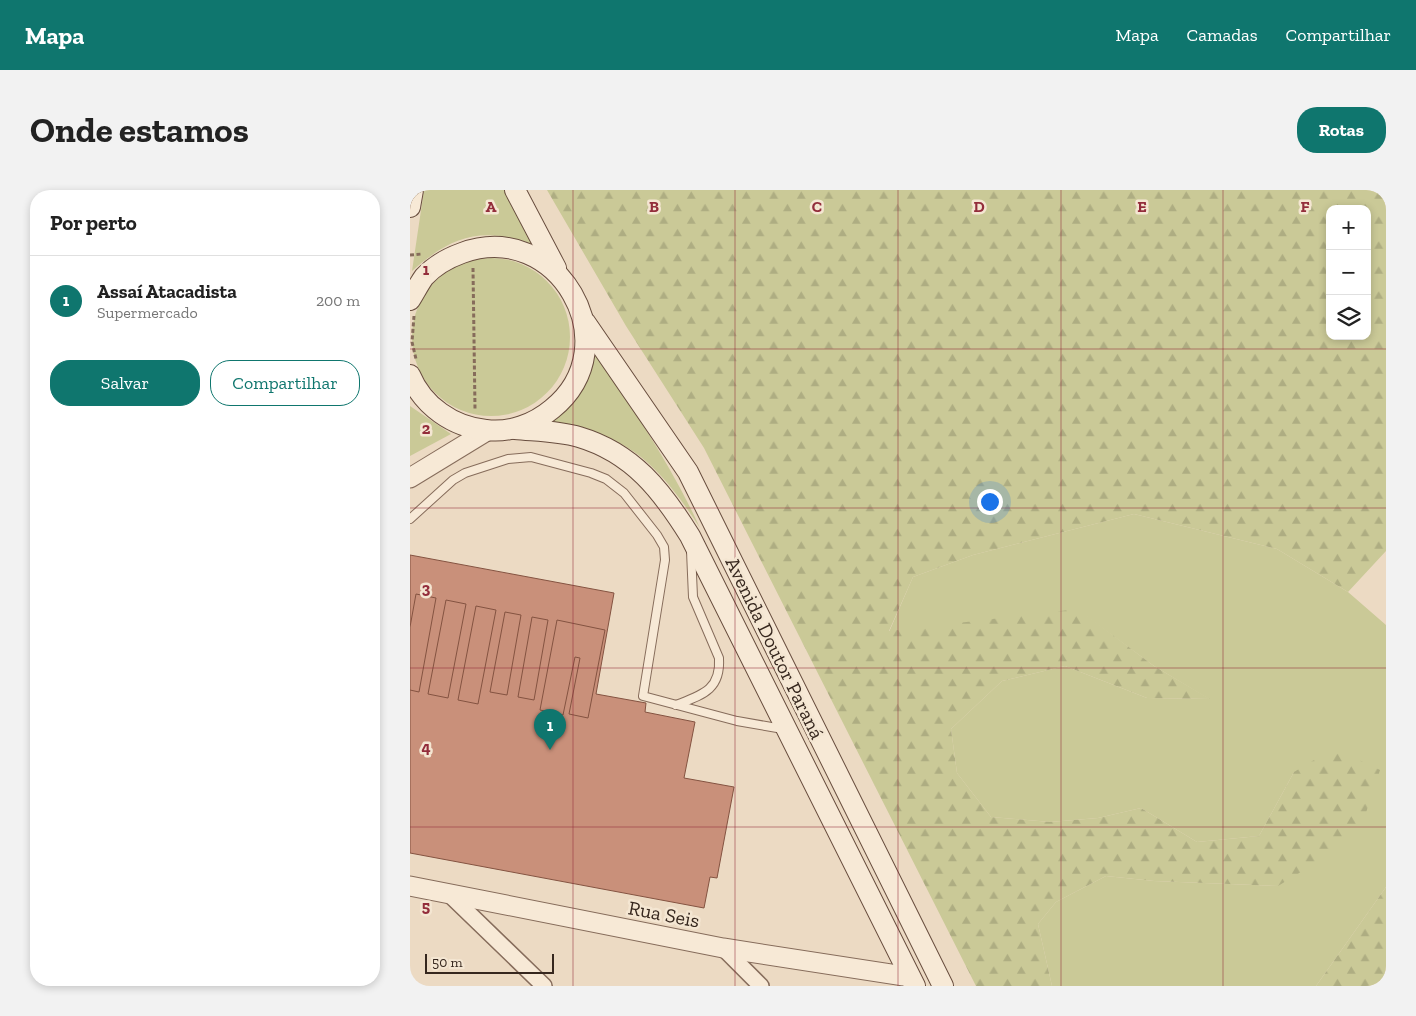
<!DOCTYPE html>
<html lang="pt">
<head>
<meta charset="utf-8">
<style>
	:root { --surface:#fff; --page:#f2f2f2; --text:#222; --muted:#767676; --line:#e0e0e0; --accent:#0f766e }
	body { margin:0; font-family:"Zilla Slab",serif; background:var(--page); color:var(--text) }
	.controls { position:absolute; right:15px; top:15px; display:grid; overflow:hidden; border-radius:10px; box-shadow:0 2px 8px #0003 }
	.controls button { width:45px; height:45px; display:grid; place-items:center; padding:0; border:0; border-bottom:1px solid var(--line); background:var(--surface); color:var(--text); font:25px sans-serif }
	.scale { position:absolute; left:15px; bottom:12px; width:129px; box-sizing:border-box; padding-left:5px; border:2px solid #36271e; border-top:0; font-size:14px; line-height:18px; white-space:nowrap; color:#36271e; -webkit-text-stroke:4px #f4e6d2; paint-order:stroke }
	.you { position:absolute; left:579px; top:311px; width:18px; height:18px; margin:-12px; border:4px solid #fff; border-radius:50%; background:#1a73e8; box-shadow:0 0 0 8px #1a73e833 }
	.badge { display:grid; place-items:center; width:32px; height:32px; border-radius:50%; background:var(--accent); color:#fff; font-size:16px; font-weight:700 }
	.pin { position:absolute; translate:-50% -41px; filter:drop-shadow(0 1px 2px #0008) }
	.pin::after { content:''; position:absolute; top:26px; width:18px; height:15px; background:inherit; clip-path:polygon(0 0,100% 0,50% 100%) }
	.list { margin:0; padding:0; list-style:none }
	h2 { display:flex; justify-content:space-between; align-items:center; height:65px; margin:0; padding:0 20px; font-size:21px }
	h2 small { font-size:16px; font-weight:400; color:var(--muted) }
	.list li { display:grid; grid-template-columns:32px 1fr auto; gap:15px; align-items:center; box-sizing:border-box; height:90px; padding:0 20px; border-top:1px solid var(--line) }
	.list b { display:block; font-size:19px; white-space:nowrap }
	.list p { margin:0; font-size:16px; white-space:nowrap; color:var(--muted) }
	.list em { font-size:16px; font-style:normal; color:var(--muted) }
	.actions { display:flex; gap:10px; padding:15px 20px }
	.actions a { flex:1; padding:11px 0; border:1px solid var(--accent); border-radius:20px; text-align:center; font-size:18px; color:var(--accent) }
	.actions .main { background:var(--accent); color:#fff }
	.icon { flex:none; width:28px; height:28px; fill:none; stroke:currentColor; stroke-width:2; stroke-linecap:round; stroke-linejoin:round }
	.map { position:relative; flex:none; width:976px; height:796px; overflow:hidden; border-radius:20px }
	header { display:flex; align-items:center; gap:30px; box-sizing:border-box; height:70px; padding:0 25px; background:var(--accent); color:#fff }
	header strong { font-size:24px }
	nav { display:flex; gap:28px; margin-inline-start:auto; font-size:18px }
	.intro { display:flex; align-items:center; justify-content:space-between; box-sizing:border-box; height:120px; padding:0 30px }
	h1 { margin:0; font-size:35px }
	.button { padding:12px 22px; border-radius:20px; background:var(--accent); color:#fff; font-size:18px; font-weight:700 }
	main { display:flex; gap:30px; padding:0 30px }
	aside { flex:1; background:var(--surface); border-radius:20px; box-shadow:0 2px 8px #0003 }
	.map>svg:first-child { display:block }
	.grass { fill:#cac997 }
	.forest { fill:url(#forest-firs); fill-rule:evenodd }
	.building { fill:#c9907a; stroke:#845341 }
	.lines { fill:none; stroke-linecap:round; stroke-linejoin:round }
	.service-casing { stroke:#866c5b; stroke-width:10 }
	.minor-casing { stroke:#866c5b; stroke-width:18 }
	.tertiary-casing { stroke:#866c5b; stroke-width:21 }
	.secondary-casing { stroke:#684d3e; stroke-width:22 }
	.path { stroke:#866c5b; stroke-width:3; stroke-dasharray:4 2.5; stroke-linecap:butt }
	.service { stroke:#f7e9d6; stroke-width:8 }
	.minor { stroke:#f7e9d6; stroke-width:15 }
	.tertiary { stroke:#f7e9d6; stroke-width:19 }
	.secondary { stroke:#f7e9d6; stroke-width:20 }
	.grid { fill:none; stroke:#932d3b; stroke-width:1; stroke-opacity:0.55 }
	.labels { text-anchor:middle; dominant-baseline:central; stroke-width:5; stroke-linejoin:round; paint-order:stroke }
	.street-label { font-size:20px; fill:#36271e; stroke:#f4e6d2 }
	.grid-label { font-size:16px; text-anchor:middle; font-weight:bold; fill:#932d3b; stroke:#f4e6d2; stroke-width:5; stroke-linejoin:round; paint-order:stroke }
</style>
</head>
<body>
<header>
<strong>Mapa</strong>
<nav><a>Mapa</a><a>Camadas</a><a>Compartilhar</a></nav>
</header>
<div class="intro"><h1>Onde estamos</h1><a class="button">Rotas</a></div>
<main>
<aside>
<h2>Por perto<small></small></h2>
<ul class="list">
<li><span class="badge">1</span><div><b>Assaí Atacadista</b><p>Supermercado</p></div><em>200 m</em></li>
</ul>
<div class="actions"><a class="main">Salvar</a><a>Compartilhar</a></div>
</aside>
<div class="map">
<svg width="976" height="796" viewBox="0 0 976 796">
	<defs>
		<pattern id="forest-firs" width="22" height="20" patternUnits="userSpaceOnUse" patternTransform="scale(1.25)"><rect width="22" height="20" fill="#cac997"/><path d="M5 1l3.5 6h-7zM16 11l3.5 6h-7z" fill="#aead82"/></pattern>
	</defs>
	<rect width="100%" height="100%" fill="#ecdac3"/>
	<!-- grass -->
	<g class="grass">
		<path d="M 14,0 L 97,0 L 125,55 C 72,36 43,45 2,81 Z"/>
		<circle cx="81" cy="147" r="79"/>
		<path d="M 183,158 C 221,217 261,274 290,338 C 270,307 240,265 204,251 C 181,243 156,238 133,231 Z"/>
		<polygon points="0,216 41,244 0,266"/>
		<polygon points="724,324 867,359 938,402 976,435 976,697 906,796 642,796 628,734 646,712 696,686 744,691 868,696 884,582 849,646 787,652 731,618 688,628 640,632 581,627 547,583 541,539 592,491 655,476 737,508 799,509 744,476 668,420 479,442 503,387 563,365"/>
	</g>
	<!-- forest -->
	<g class="forest">
		<path d="M 137,0 L 976,0 L 976,361 L 938,402 L 867,359 L 724,324 L 563,365 L 503,387 L 479,441 L 668,419 L 744,476 L 800,509 L 737,508 L 655,476 L 592,491 L 541,539 L 547,583 L 581,627 L 640,632 L 688,628 L 731,618 L 787,652 L 849,646 L 884,582 L 924,558 L 970,580 L 951,638 L 922,663 L 868,696 L 744,691 L 696,686 L 646,712 L 628,734 L 642,796 L 566,796 L 294,258 L 216,136 ZM 920,19 L 957,19 L 957,146 L 920,146 Z"/>
		<polygon points="976,697 976,796 906,796"/>
	</g>
	<!-- building -->
	<g class="building">
		<polygon points="0,365 204,403 186,504 236,513 235,522 285,532 274,588 324,597 307,688 300,687 294,718 0,663"/>
		<polygon points="6,404 26,408 9,502 0,500 0,437"/>
		<polygon points="36,410 56,414 38,508 18,504"/>
		<polygon points="66,416 86,420 68,514 48,510"/>
		<polygon points="95,422 111,425 97,505 80,502"/>
		<polygon points="122,427 138,430 124,510 108,507"/>
		<polygon points="147,430 195,440 178,528 159,524 170,468 165,467 153,525 130,520"/>
	</g>
	<g class="lines">
		<defs>
			<g id="service">
				<polyline points="0,329 43,290 55,283 98,269 121,267 181,283 196,289 214,303 247,345 254,357 255,370 233,506 327,531 373,539"/>
				<path d="M 266,515 C 292,505 311,500 309,468 L 283,407 L 281,361"/>
			</g>
			<g id="minor">
				<polyline points="40,705 134,796"/>
				<polyline points="313,758 351,796"/>
			</g>
			<g id="tertiary">
				<polyline points="0,288 77,241"/>
				<polyline points="0,696 313,758 500,787"/>
			</g>
			<g id="secondary">
				<polyline points="105,0 146,78"/>
				<polyline points="0,17 3,0"/>
				<path d="M 0,110 C 5,102 9,94 14,87 C 24,76 38,68 52,63 C 147,28 221,155 142,219 C 124,234 100,243 76,240 C 43,237 13,216 0,185"/>
				<polyline points="175,132 278,282 533,796"/>
				<path d="M 105,239 C 126,241 149,241 169,247 C 223,263 252,301 280,346 L 505,796"/>
			</g>
		</defs>
		<!-- service casing -->
		<use href="#service" class="service-casing"/>
		<!-- minor casing -->
		<use href="#minor" class="minor-casing"/>
		<!-- tertiary casing -->
		<use href="#tertiary" class="tertiary-casing"/>
		<!-- secondary casing -->
		<use href="#secondary" class="secondary-casing"/>
		<!-- path -->
		<g class="path">
			<polyline points="0,65 12,64"/>
			<polyline points="63,78 65,219"/>
			<polyline points="4,126 2,152 6,169"/>
		</g>
		<!-- service -->
		<use href="#service" class="service"/>
		<!-- minor -->
		<use href="#minor" class="minor"/>
		<!-- tertiary -->
		<use href="#tertiary" class="tertiary"/>
		<!-- secondary -->
		<use href="#secondary" class="secondary"/>
	</g>
	<!-- grid -->
	<path class="grid" d="M 163,0 L 163,796M 325,0 L 325,796M 488,0 L 488,796M 651,0 L 651,796M 813,0 L 813,796M 0,159 L 976,159M 0,318 L 976,318M 0,478 L 976,478M 0,637 L 976,637"/>
	<g class="labels">
		<!-- street labels -->
		<g class="street-label">
			<text transform="translate(365 458) rotate(64)">Avenida Doutor Paraná</text>
			<text transform="translate(254 724) rotate(11)">Rua Seis</text>
		</g>
	</g>
	<g class="grid-label">
		<text x="81" y="22">A</text>
		<text x="244" y="22">B</text>
		<text x="407" y="22">C</text>
		<text x="569" y="22">D</text>
		<text x="732" y="22">E</text>
		<text x="895" y="22">F</text>
		<text x="16" y="85">1</text>
		<text x="16" y="244">2</text>
		<text x="16" y="404">3</text>
		<text x="16" y="563">4</text>
		<text x="16" y="722">5</text>
	</g>
</svg>
<div class="controls">
<button>+</button>
<button>−</button>
<button><svg class="icon" aria-label="layers" viewBox="0 0 24 24"><path d="M12 4l9 5-9 5-9-5zM3 14l9 5 9-5"/></svg></button>
</div>
<div class="scale">50 m</div>
<div class="you"></div>
<div class="pin badge" style="left:140px;top:560px">1</div>
</div>
</main>
</body>
</html>
